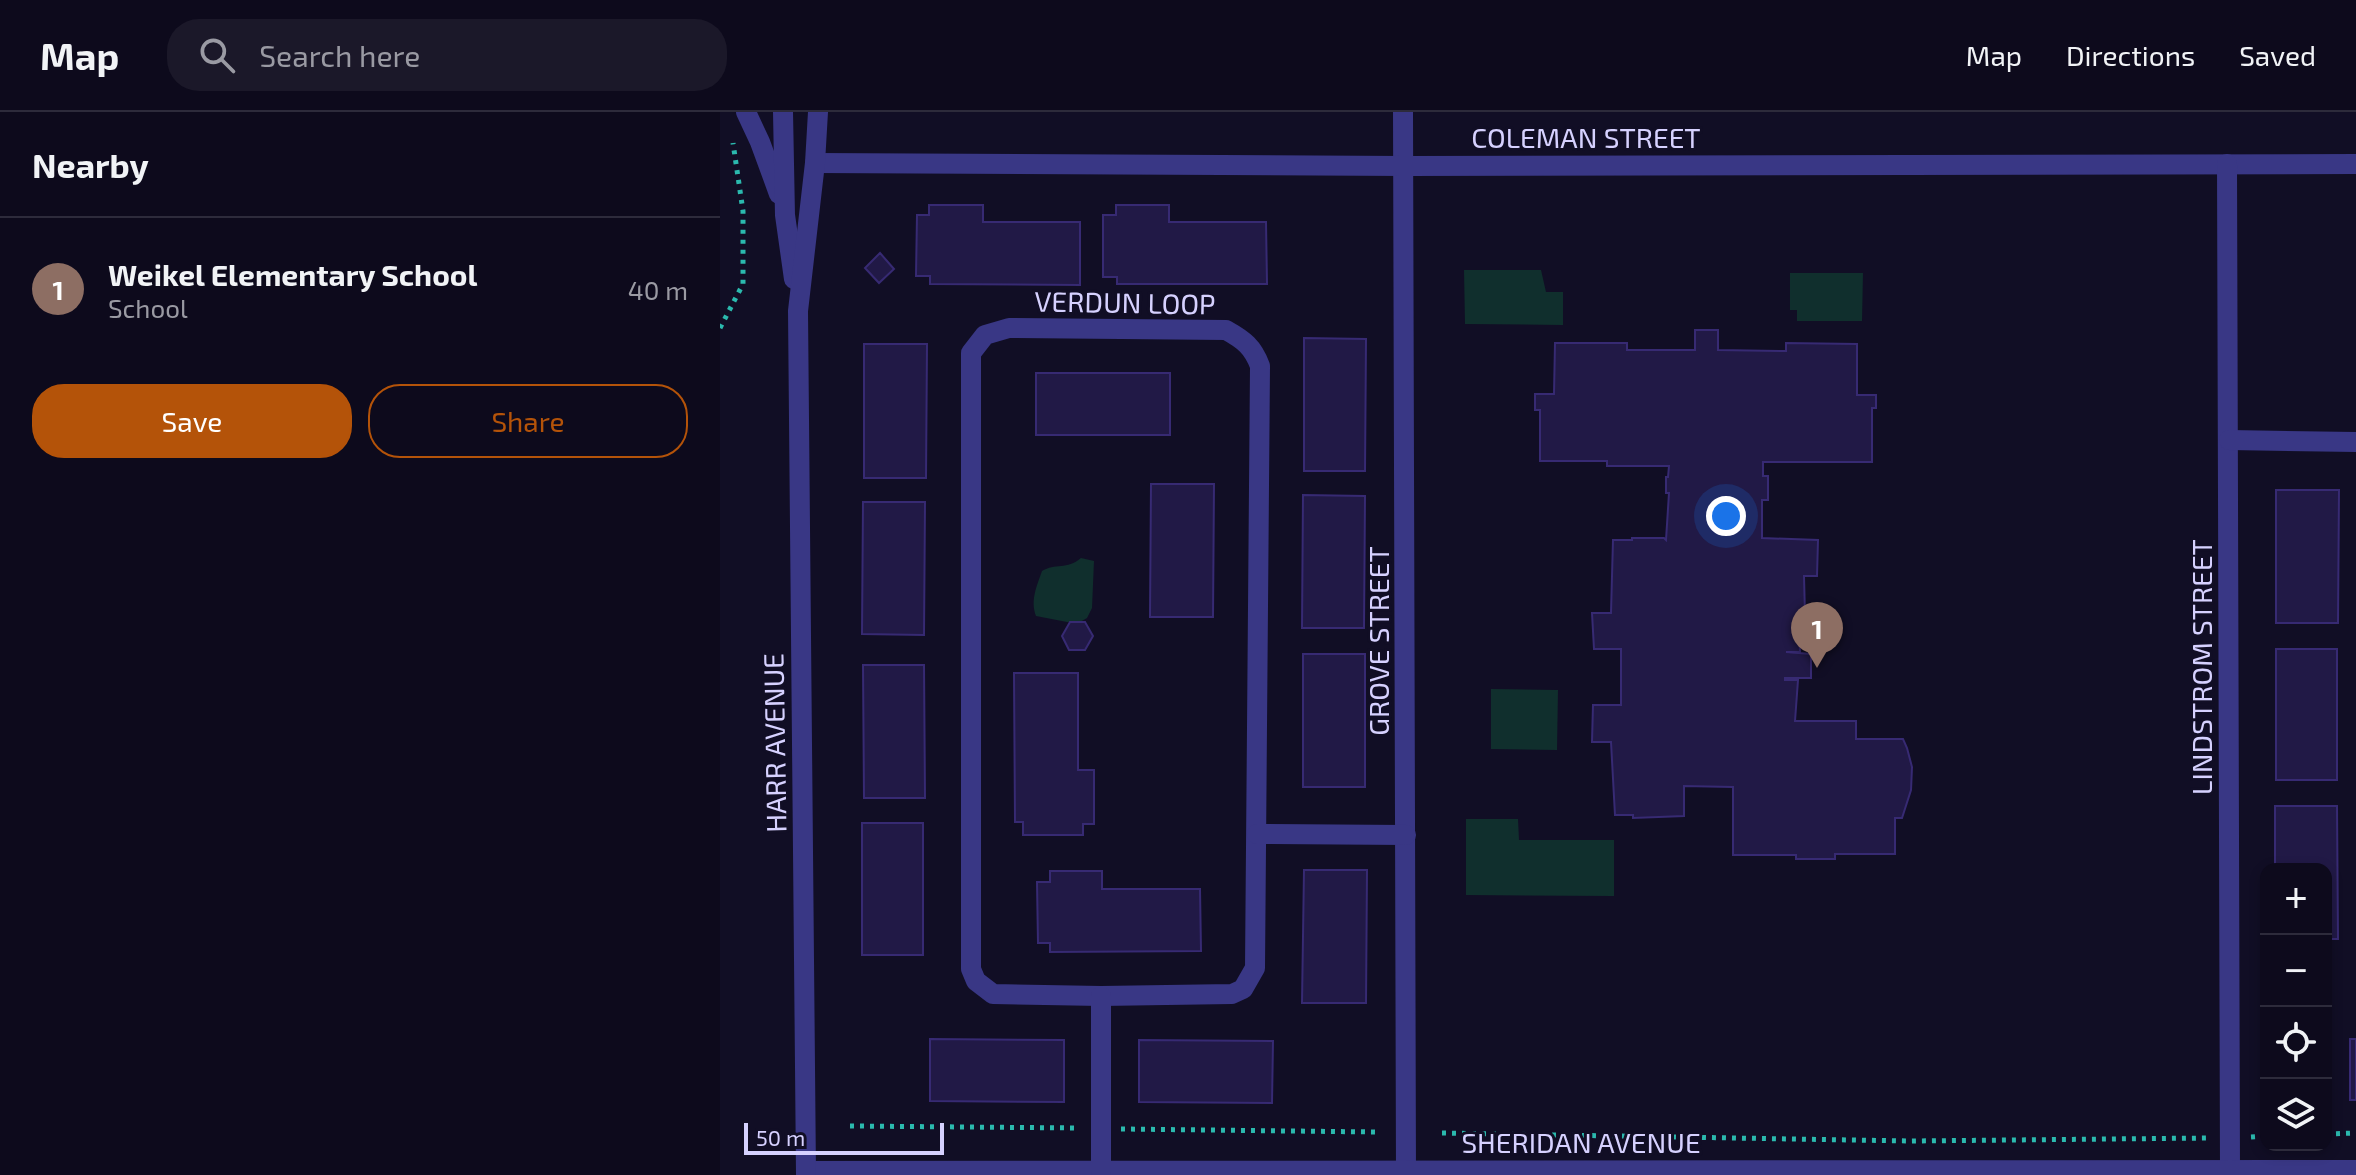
<!DOCTYPE html>
<html lang="en">
<head>
<meta charset="utf-8">
<style>
	:root { --surface:#0d0a1c; --page:#1b1829; --text:#f1f3f6; --muted:#9a9aa3; --line:#2d2b3b; --accent:#b45309 }
	body { margin:0; font-family:"Exo 2",sans-serif; background:var(--page); color:var(--text) }
	.controls { position:absolute; right:24px; bottom:24px; display:grid; overflow:hidden; border-radius:16px; box-shadow:0 4px 12px #0003 }
	.controls button { width:72px; height:72px; display:grid; place-items:center; padding:0; border:0; border-bottom:2px solid var(--line); background:var(--surface); color:var(--text); font:40px sans-serif }
	.scale { position:absolute; left:24px; bottom:20px; width:200px; box-sizing:border-box; padding-left:8px; border:4px solid #d6d1ff; border-top:0; font-size:22px; line-height:28px; white-space:nowrap; color:#d6d1ff; -webkit-text-stroke:6px #110e25; paint-order:stroke }
	.you { position:absolute; left:1006px; top:404px; width:28px; height:28px; margin:-20px; border:6px solid #fff; border-radius:50%; background:#1a73e8; box-shadow:0 0 0 12px #1a73e833 }
	.badge { display:grid; place-items:center; width:52px; height:52px; border-radius:50%; background:var(--accent); color:#fff; font-size:26px; font-weight:700 }
	.pin { position:absolute; translate:-50% -66px; filter:drop-shadow(0 2px 4px #0008) }
	.pin::after { content:''; position:absolute; top:42px; width:28px; height:24px; background:inherit; clip-path:polygon(0 0,100% 0,50% 100%) }
	.list { margin:0; padding:0; list-style:none }
	h2 { display:flex; justify-content:space-between; align-items:center; height:104px; margin:0; padding:0 32px; font-size:34px }
	h2 small { font-size:26px; font-weight:400; color:var(--muted) }
	.list li { display:grid; grid-template-columns:52px 1fr auto; gap:24px; align-items:center; box-sizing:border-box; height:144px; padding:0 32px; border-top:2px solid var(--line) }
	.list b { display:block; font-size:30px; white-space:nowrap }
	.list p { margin:0; font-size:26px; white-space:nowrap; color:var(--muted) }
	.list em { font-size:26px; font-style:normal; color:var(--muted) }
	.actions { display:flex; gap:16px; padding:24px 32px }
	.actions a { flex:1; padding:18px 0; border:2px solid var(--accent); border-radius:32px; text-align:center; font-size:28px; color:var(--accent) }
	.actions .main { background:var(--accent); color:#fff }
	.icon { flex:none; width:44px; height:44px; fill:none; stroke:currentColor; stroke-width:2; stroke-linecap:round; stroke-linejoin:round }
	.map { position:relative; flex:none; width:1636px; height:1063px; overflow:hidden }
	header { display:flex; align-items:center; gap:48px; box-sizing:border-box; height:112px; padding:0 40px; background:var(--surface); border-bottom:2px solid var(--line) }
	header strong { font-size:38px }
	nav { display:flex; gap:44px; margin-inline-start:auto; font-size:28px }
	.search { width:560px; height:72px; background:var(--page); display:flex; align-items:center; gap:20px; box-sizing:border-box; padding:0 28px; border-radius:32px; color:var(--muted); font-size:30px }
	main { display:flex }
	aside { flex:1; background:var(--surface) }
	.map>svg:first-child { display:block }
	.green { fill:#102f2d }
	.building { fill:#211946; stroke:#372a73; stroke-width:2 }
	.lines { fill:none; stroke-linecap:round; stroke-linejoin:round }
	.path { stroke:#2bb9ae; stroke-width:5; stroke-dasharray:4 6; stroke-linecap:butt }
	.minor { stroke:#393785; stroke-width:20 }
	.labels { text-anchor:middle; dominant-baseline:central; stroke-width:6; stroke-linejoin:round; paint-order:stroke }
	.street-label { font-size:28px; fill:#d6d1ff; stroke:#110e25 }
</style>
</head>
<body>
<header>
<strong>Map</strong>
<div class="search"><svg class="icon" aria-label="search" viewBox="0 0 24 24"><circle cx="10" cy="10" r="6"/><path d="M15 15l6 6"/></svg>Search here</div>
<nav><a>Map</a><a>Directions</a><a>Saved</a></nav>
</header>
<main>
<aside>
<h2>Nearby<small></small></h2>
<ul class="list">
<li><span class="badge" style="background:#8d6e63">1</span><div><b>Weikel Elementary School</b><p>School</p></div><em>40 m</em></li>
</ul>
<div class="actions"><a class="main">Save</a><a>Share</a></div>
</aside>
<div class="map">
<svg width="1636" height="1063" viewBox="0 0 1636 1063">
	<rect width="100%" height="100%" fill="#110e25"/>
	<!-- green -->
	<g class="green">
		<polygon points="744,158 821,158 826,180 843,180 843,213 745,212"/>
		<polygon points="1070,161 1143,161 1142,209 1077,209 1077,198 1070,198"/>
		<path d="M 361,446 L 374,449 L 372,496 L 367,506 L 360,510 L 347,510 L 316,504 C 310,488 317,474 322,459 C 335,451 347,458 361,446 Z"/>
		<polygon points="771,577 838,578 837,638 771,637"/>
		<polygon points="746,707 798,707 799,728 894,728 894,784 746,783"/>
	</g>
	<!-- building -->
	<g class="building">
		<polygon points="209,93 263,93 263,110 360,110 360,173 210,172 210,164 196,164 197,103 209,103"/>
		<polygon points="396,93 449,93 449,110 546,110 547,172 397,172 397,165 383,165 383,103 396,103"/>
		<polygon points="160,141 174,157 159,171 145,156"/>
		<polygon points="975,218 998,218 998,238 1066,239 1066,231 1137,232 1137,283 1156,283 1156,296 1152,296 1152,350 1043,350 1043,364 1048,364 1048,388 1042,388 1042,426 1098,428 1097,464 1084,464 1085,503 1079,503 1080,540 1066,540 1091,542 1091,566 1065,566 1065,568 1078,568 1075,609 1136,609 1136,627 1183,627 1187,636 1192,655 1191,678 1182,706 1175,706 1175,742 1115,742 1115,747 1076,747 1076,743 1013,743 1013,675 964,674 964,704 913,706 913,703 895,703 891,630 872,630 873,593 901,593 901,537 874,537 872,501 891,501 893,428 912,428 912,426 944,426 946,428 949,381 946,381 946,365 948,365 949,354 887,354 887,349 820,349 820,298 815,298 815,282 834,282 835,231 907,231 907,238 975,238"/>
		<polygon points="584,226 646,227 645,359 584,359"/>
		<polygon points="144,232 207,232 206,366 144,366"/>
		<rect x="316" y="261" width="134" height="62"/>
		<polygon points="431,372 494,372 493,505 430,505"/>
		<polygon points="1556,378 1619,378 1618,511 1556,511"/>
		<polygon points="583,383 645,384 644,516 582,516"/>
		<polygon points="143,390 205,390 204,523 142,522"/>
		<polygon points="350,510 365,510 373,524 365,538 349,538 342,524"/>
		<rect x="1556" y="537" width="61" height="131"/>
		<rect x="583" y="542" width="62" height="133"/>
		<polygon points="143,553 204,553 205,686 144,686"/>
		<polygon points="294,561 358,561 358,658 374,658 374,712 363,712 363,723 303,723 303,710 295,710"/>
		<polygon points="1555,694 1617,694 1618,827 1606,827 1606,757 1555,757"/>
		<rect x="142" y="711" width="61" height="132"/>
		<polygon points="584,758 647,758 646,891 582,891"/>
		<polygon points="330,759 382,759 382,777 480,777 481,839 330,840 330,831 318,831 317,770 330,770"/>
		<polygon points="210,927 344,928 344,990 210,989"/>
		<rect x="1630" y="927" width="6" height="61"/>
		<polygon points="419,928 553,929 552,991 419,990"/>
	</g>
	<g class="lines">
		<!-- path -->
		<g class="path">
			<polyline points="0,216 23,172 23,99 13,31"/>
			<polyline points="130,1014 359,1016"/>
			<polyline points="401,1017 656,1020"/>
			<polyline points="722,1021 1190,1029 1489,1026"/>
			<polyline points="1606,1022 1636,1021"/>
			<polyline points="1531,1025 1546,1024"/>
		</g>
		<!-- minor -->
		<g class="minor">
			<polyline points="26,0 40,30 59,82"/>
			<polyline points="63,0 65,103 74,167"/>
			<polyline points="683,0 686,1063"/>
			<polyline points="95,51 685,54 1636,52"/>
			<polyline points="1507,52 1510,1058"/>
			<path d="M 289,216 L 506,218 C 524,228 533,235 540,254 L 535,856 L 523,877 L 512,882 L 381,884 L 273,882 L 256,869 L 251,857 L 251,241 L 265,223 Z"/>
			<polyline points="1509,328 1636,330"/>
			<polyline points="537,722 686,723"/>
			<polyline points="86,1059 1636,1058"/>
			<polyline points="381,1060 381,884"/>
			<polyline points="86,1063 78,199 95,51 98,0"/>
		</g>
	</g>
	<g class="labels">
		<!-- street labels -->
		<g class="street-label">
			<text x="866" y="25">COLEMAN STREET</text>
			<text transform="translate(405 190) rotate(1)">VERDUN LOOP</text>
			<text transform="translate(658 529) rotate(-90)">GROVE STREET</text>
			<text transform="translate(1481 555) rotate(-90)">LINDSTROM STREET</text>
			<text transform="translate(54 631) rotate(-91)">HARR AVENUE</text>
			<text x="861" y="1030">SHERIDAN AVENUE</text>
		</g>
	</g>
</svg>
<div class="controls">
<button>+</button>
<button>−</button>
<button><svg class="icon" aria-label="locate" viewBox="0 0 24 24"><circle cx="12" cy="12" r="6"/><path d="M12 2v4M12 18v4M2 12h4M18 12h4"/></svg></button>
<button><svg class="icon" aria-label="layers" viewBox="0 0 24 24"><path d="M12 4l9 5-9 5-9-5zM3 14l9 5 9-5"/></svg></button>
</div>
<div class="scale">50 m</div>
<div class="you"></div>
<div class="pin badge" style="left:1097px;top:556px;background:#8d6e63">1</div>
</div>
</main>
</body>
</html>
